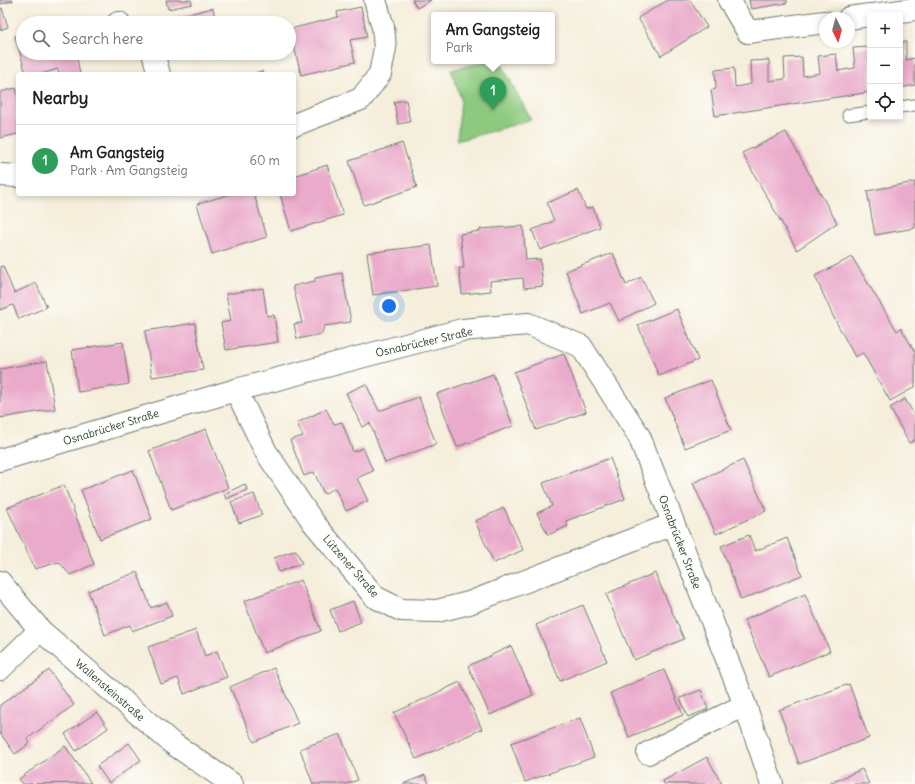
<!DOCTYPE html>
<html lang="en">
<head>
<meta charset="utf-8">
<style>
	:root { --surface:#fff; --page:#f6f6f6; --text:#202124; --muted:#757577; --line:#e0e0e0; --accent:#1f6fb2 }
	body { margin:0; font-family:Delius,sans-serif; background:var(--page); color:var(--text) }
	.controls { position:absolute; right:12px; top:12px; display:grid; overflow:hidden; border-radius:4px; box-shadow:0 2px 6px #0003 }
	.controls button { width:36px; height:36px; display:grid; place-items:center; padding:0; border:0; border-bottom:1px solid var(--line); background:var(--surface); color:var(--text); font:20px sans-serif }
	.compass { position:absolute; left:819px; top:12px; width:36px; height:36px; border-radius:50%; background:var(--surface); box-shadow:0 2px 6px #0003; rotate:174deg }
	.you { position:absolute; left:389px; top:306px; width:14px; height:14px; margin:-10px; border:3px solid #fff; border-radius:50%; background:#1a73e8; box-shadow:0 0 0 6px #1a73e833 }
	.badge { display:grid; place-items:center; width:26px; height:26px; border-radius:50%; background:var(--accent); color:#fff; font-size:13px; font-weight:700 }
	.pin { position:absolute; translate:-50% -33px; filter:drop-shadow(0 1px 2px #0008) }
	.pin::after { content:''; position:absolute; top:21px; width:14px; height:12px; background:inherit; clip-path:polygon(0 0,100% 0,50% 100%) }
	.popup { position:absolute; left:431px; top:12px; width:124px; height:52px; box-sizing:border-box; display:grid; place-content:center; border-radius:4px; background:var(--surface); filter:drop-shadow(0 1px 3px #0005); font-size:13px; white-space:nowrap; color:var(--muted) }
	.popup b { font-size:15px; color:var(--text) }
	.popup::after { content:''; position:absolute; left:50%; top:100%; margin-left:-8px; border:8px solid transparent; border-top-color:var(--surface) }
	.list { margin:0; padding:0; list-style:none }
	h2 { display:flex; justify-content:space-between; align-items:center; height:52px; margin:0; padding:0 16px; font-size:17px }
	h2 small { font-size:13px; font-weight:400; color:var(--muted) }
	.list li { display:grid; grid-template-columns:26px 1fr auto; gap:12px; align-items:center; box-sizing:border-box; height:72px; padding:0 16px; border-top:1px solid var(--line) }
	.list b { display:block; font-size:15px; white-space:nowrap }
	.list p { margin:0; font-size:13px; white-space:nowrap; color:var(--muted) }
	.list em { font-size:13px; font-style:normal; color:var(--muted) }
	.icon { flex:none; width:22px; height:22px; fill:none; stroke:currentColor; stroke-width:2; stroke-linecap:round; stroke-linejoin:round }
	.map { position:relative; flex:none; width:915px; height:784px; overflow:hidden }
	.search { position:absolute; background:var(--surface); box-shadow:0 2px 6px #0003; left:16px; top:16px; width:280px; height:44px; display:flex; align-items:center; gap:10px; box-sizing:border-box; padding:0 14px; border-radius:22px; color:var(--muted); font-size:15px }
	.panel { position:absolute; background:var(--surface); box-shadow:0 2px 6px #0003; left:16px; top:72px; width:280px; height:124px; border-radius:4px }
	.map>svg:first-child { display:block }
	.green { fill:#8dca7f; stroke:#56845a }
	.building { fill:#eaaacb }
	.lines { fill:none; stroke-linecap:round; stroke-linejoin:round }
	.service-casing { stroke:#6a7b6e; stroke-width:13 }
	.minor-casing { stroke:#6a7b6e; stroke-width:24 }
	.service { stroke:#fff; stroke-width:11 }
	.minor { stroke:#fff; stroke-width:22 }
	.labels { text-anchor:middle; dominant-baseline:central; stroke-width:4; stroke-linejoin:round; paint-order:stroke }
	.street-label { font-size:11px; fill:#1f3d34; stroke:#fdfcf7 }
</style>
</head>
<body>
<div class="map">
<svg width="915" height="784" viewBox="0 0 915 784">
	<rect width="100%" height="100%" fill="#fdfcf7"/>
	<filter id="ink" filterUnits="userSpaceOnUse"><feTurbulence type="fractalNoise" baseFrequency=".025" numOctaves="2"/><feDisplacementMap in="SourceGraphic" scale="8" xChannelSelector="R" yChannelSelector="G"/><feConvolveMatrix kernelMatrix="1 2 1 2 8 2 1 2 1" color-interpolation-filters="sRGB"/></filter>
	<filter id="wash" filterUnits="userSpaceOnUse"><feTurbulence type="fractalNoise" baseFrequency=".012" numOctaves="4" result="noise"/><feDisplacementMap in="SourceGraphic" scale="16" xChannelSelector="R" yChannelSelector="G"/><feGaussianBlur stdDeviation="0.9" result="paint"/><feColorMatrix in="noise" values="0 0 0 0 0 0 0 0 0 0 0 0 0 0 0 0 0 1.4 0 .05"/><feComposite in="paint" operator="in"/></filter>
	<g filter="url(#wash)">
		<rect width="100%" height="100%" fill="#f5eedb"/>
		<!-- green -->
		<polygon class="green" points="487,61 500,61 531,120 457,141 461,99 451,70"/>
		<g id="blocks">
			<!-- building -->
			<g class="building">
				<polygon points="0,0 13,0 13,1 0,4"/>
				<polygon points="166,0 191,0 192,4 168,9"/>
				<polygon points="412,0 431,0 417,8"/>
				<polygon points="668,0 690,0 707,27 661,56 638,18"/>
				<polygon points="749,0 787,0 787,3 751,9"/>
				<polygon points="361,7 367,37 350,40 355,62 301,75 290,29 338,17 337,12"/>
				<polygon points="2,8 8,27 0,30 0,9"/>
				<polygon points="213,8 216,23 167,23 166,19"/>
				<polygon points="23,33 23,53 76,53 80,74 59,74 58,69 41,74 26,74 15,36"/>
				<polygon points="900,42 906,42 906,60 915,58 915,85 900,88"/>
				<polygon points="869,47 870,92 715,116 711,90 716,89 715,70 734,68 735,87 751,84 750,61 769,60 769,81 785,79 784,58 802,57 803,76 820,73 818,56 836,54 838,71 855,68 853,48"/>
				<polygon points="262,71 263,74 252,74"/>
				<polygon points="16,88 18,97 18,134 0,138 0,92"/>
				<polygon points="406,100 410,122 398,124 394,102"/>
				<polygon points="786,132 837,223 797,250 742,153"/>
				<polygon points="402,143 417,187 364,205 349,161"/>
				<polygon points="327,165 343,215 291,231 280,194 294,194 294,176"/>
				<polygon points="915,182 915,228 875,235 867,191"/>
				<polygon points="578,190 586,209 593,207 600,227 540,250 532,230 554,221 547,203"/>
				<polygon points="231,194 254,194 267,237 212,254 197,204"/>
				<polygon points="523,226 526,260 540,259 543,286 524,288 523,278 490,281 491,291 462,294 459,268 464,268 460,234 480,231 480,229"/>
				<polygon points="431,245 437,286 373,295 367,253"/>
				<polygon points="613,253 626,285 641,277 654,303 619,321 610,303 583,314 566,271"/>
				<polygon points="852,257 897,331 901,328 915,352 915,387 890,401 863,353 855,357 833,316 815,276"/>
				<polygon points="3,266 14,293 36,283 47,307 19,319 13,305 0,310 0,267"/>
				<polygon points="342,273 351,322 324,326 322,334 297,339 294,324 302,323 293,286 315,281 315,278"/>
				<polygon points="263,288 267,316 274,315 278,342 226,350 221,323 231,321 226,294"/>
				<polygon points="677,309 698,360 659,376 638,325"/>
				<polygon points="195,323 203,370 152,377 145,331"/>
				<polygon points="123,342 129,384 78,392 72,350"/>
				<polygon points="564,354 586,412 536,430 514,372"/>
				<polygon points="47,361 55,409 0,418 0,369"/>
				<polygon points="493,374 513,426 457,447 437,394"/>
				<polygon points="711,380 731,430 685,448 665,398"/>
				<polygon points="366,384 379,411 419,397 436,444 385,463 370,423 362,427 346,393"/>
				<polygon points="905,399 915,416 915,440 909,443 890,408"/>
				<polygon points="326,409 334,424 342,422 353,452 363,448 373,471 357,478 368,501 346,511 335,488 324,494 314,472 304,476 290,440 303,436 297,423"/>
				<polygon points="206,429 228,488 171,510 149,451"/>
				<polygon points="610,458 625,499 566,521 568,526 548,535 537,513 552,506 543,483"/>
				<polygon points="743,460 766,511 716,534 693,483"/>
				<polygon points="133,470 152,519 100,539 81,490"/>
				<polygon points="245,484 247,490 226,499 224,494"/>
				<polygon points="64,485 94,564 70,575 59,562 35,569 7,508"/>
				<polygon points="254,494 262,515 239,523 231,502"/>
				<polygon points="504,508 523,550 494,563 475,521"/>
				<polygon points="749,535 755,551 787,538 802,575 741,600 721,546"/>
				<polygon points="296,550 302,563 279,572 274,558"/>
				<polygon points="137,572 151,608 167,602 172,616 132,631 130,625 105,635 88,591"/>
				<polygon points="655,573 684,639 634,660 606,594"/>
				<polygon points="301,580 321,631 264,653 244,601"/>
				<polygon points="805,594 830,651 769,677 744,620"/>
				<polygon points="353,601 361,622 338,631 330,610"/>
				<polygon points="583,605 607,661 560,681 536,625"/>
				<polygon points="196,630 205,656 217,651 227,677 184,694 178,678 161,684 148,647"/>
				<polygon points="511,646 533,695 490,715 468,666"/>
				<polygon points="274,668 298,723 254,742 230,687"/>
				<polygon points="49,670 74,705 27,739 30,743 15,754 0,733 0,705"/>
				<polygon points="664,670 683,715 629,737 610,693"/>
				<polygon points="460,682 482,729 416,759 394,713"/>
				<polygon points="849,684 869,738 799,764 779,710"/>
				<polygon points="701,690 708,709 688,717 680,698"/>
				<polygon points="97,712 108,728 76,751 65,734"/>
				<polygon points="580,718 594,757 525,782 511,743"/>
				<polygon points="340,734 358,780 346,784 313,784 300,749"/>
				<polygon points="129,743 141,760 109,783 97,766"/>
				<polygon points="65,746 91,783 23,784 19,779"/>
				<polygon points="707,757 722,784 664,784 663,781"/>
				<polygon points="862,769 869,784 829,784"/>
				<polygon points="425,775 429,784 403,784"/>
			</g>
		</g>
	</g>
	<g filter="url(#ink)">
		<use href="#blocks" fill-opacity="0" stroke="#6a7b6e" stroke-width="1"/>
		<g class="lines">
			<defs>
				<g id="service">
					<polyline points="900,107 915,105"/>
					<polyline points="848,115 870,112"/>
				</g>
				<g id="minor">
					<polyline points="729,0 748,32 825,22"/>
					<polyline points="873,15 915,9"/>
					<polyline points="849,18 870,15"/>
					<polyline points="118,23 119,23"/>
					<polyline points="153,53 159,74"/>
					<polyline points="294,125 361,99 380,74 385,48 383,27 375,0"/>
					<polyline points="0,175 18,176"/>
					<polyline points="236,390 266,452 313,522 375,597 401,610 437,611 469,603 673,524"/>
					<polyline points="0,460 236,390 462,330 528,324 581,346 639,436 745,705 772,784"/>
					<polyline points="0,582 40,630 172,743 232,784"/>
					<polyline points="0,669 40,630"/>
					<polyline points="648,753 745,705"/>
				</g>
			</defs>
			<!-- service casing -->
			<use href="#service" class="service-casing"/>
			<!-- minor casing -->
			<use href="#minor" class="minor-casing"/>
			<!-- service -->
			<use href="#service" class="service"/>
			<!-- minor -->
			<use href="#minor" class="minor"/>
		</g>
	</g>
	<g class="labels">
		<!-- street labels -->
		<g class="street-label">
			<text transform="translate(424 342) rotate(-13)">Osnabrücker Straße</text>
			<text transform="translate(111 427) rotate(-17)">Osnabrücker Straße</text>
			<text transform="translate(680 542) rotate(69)">Osnabrücker Straße</text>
			<text transform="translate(351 566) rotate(49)">Lützener Straße</text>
			<text transform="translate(110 690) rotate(41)">Wallensteinstraße</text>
		</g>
	</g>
</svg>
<div class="controls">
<button>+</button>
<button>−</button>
<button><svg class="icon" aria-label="locate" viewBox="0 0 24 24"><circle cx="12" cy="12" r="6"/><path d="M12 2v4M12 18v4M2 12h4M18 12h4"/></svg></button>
</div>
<svg class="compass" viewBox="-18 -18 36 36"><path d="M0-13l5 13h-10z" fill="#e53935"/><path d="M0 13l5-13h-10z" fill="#757577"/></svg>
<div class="you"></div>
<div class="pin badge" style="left:493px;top:110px;background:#2e9e5b">1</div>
<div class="popup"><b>Am Gangsteig</b>Park</div>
<div class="search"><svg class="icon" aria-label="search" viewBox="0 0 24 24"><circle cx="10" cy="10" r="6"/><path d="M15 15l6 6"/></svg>Search here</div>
<section class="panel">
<h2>Nearby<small></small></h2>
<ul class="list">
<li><span class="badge" style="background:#2e9e5b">1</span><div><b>Am Gangsteig</b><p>Park · Am Gangsteig</p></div><em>60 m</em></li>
</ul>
</section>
</div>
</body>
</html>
